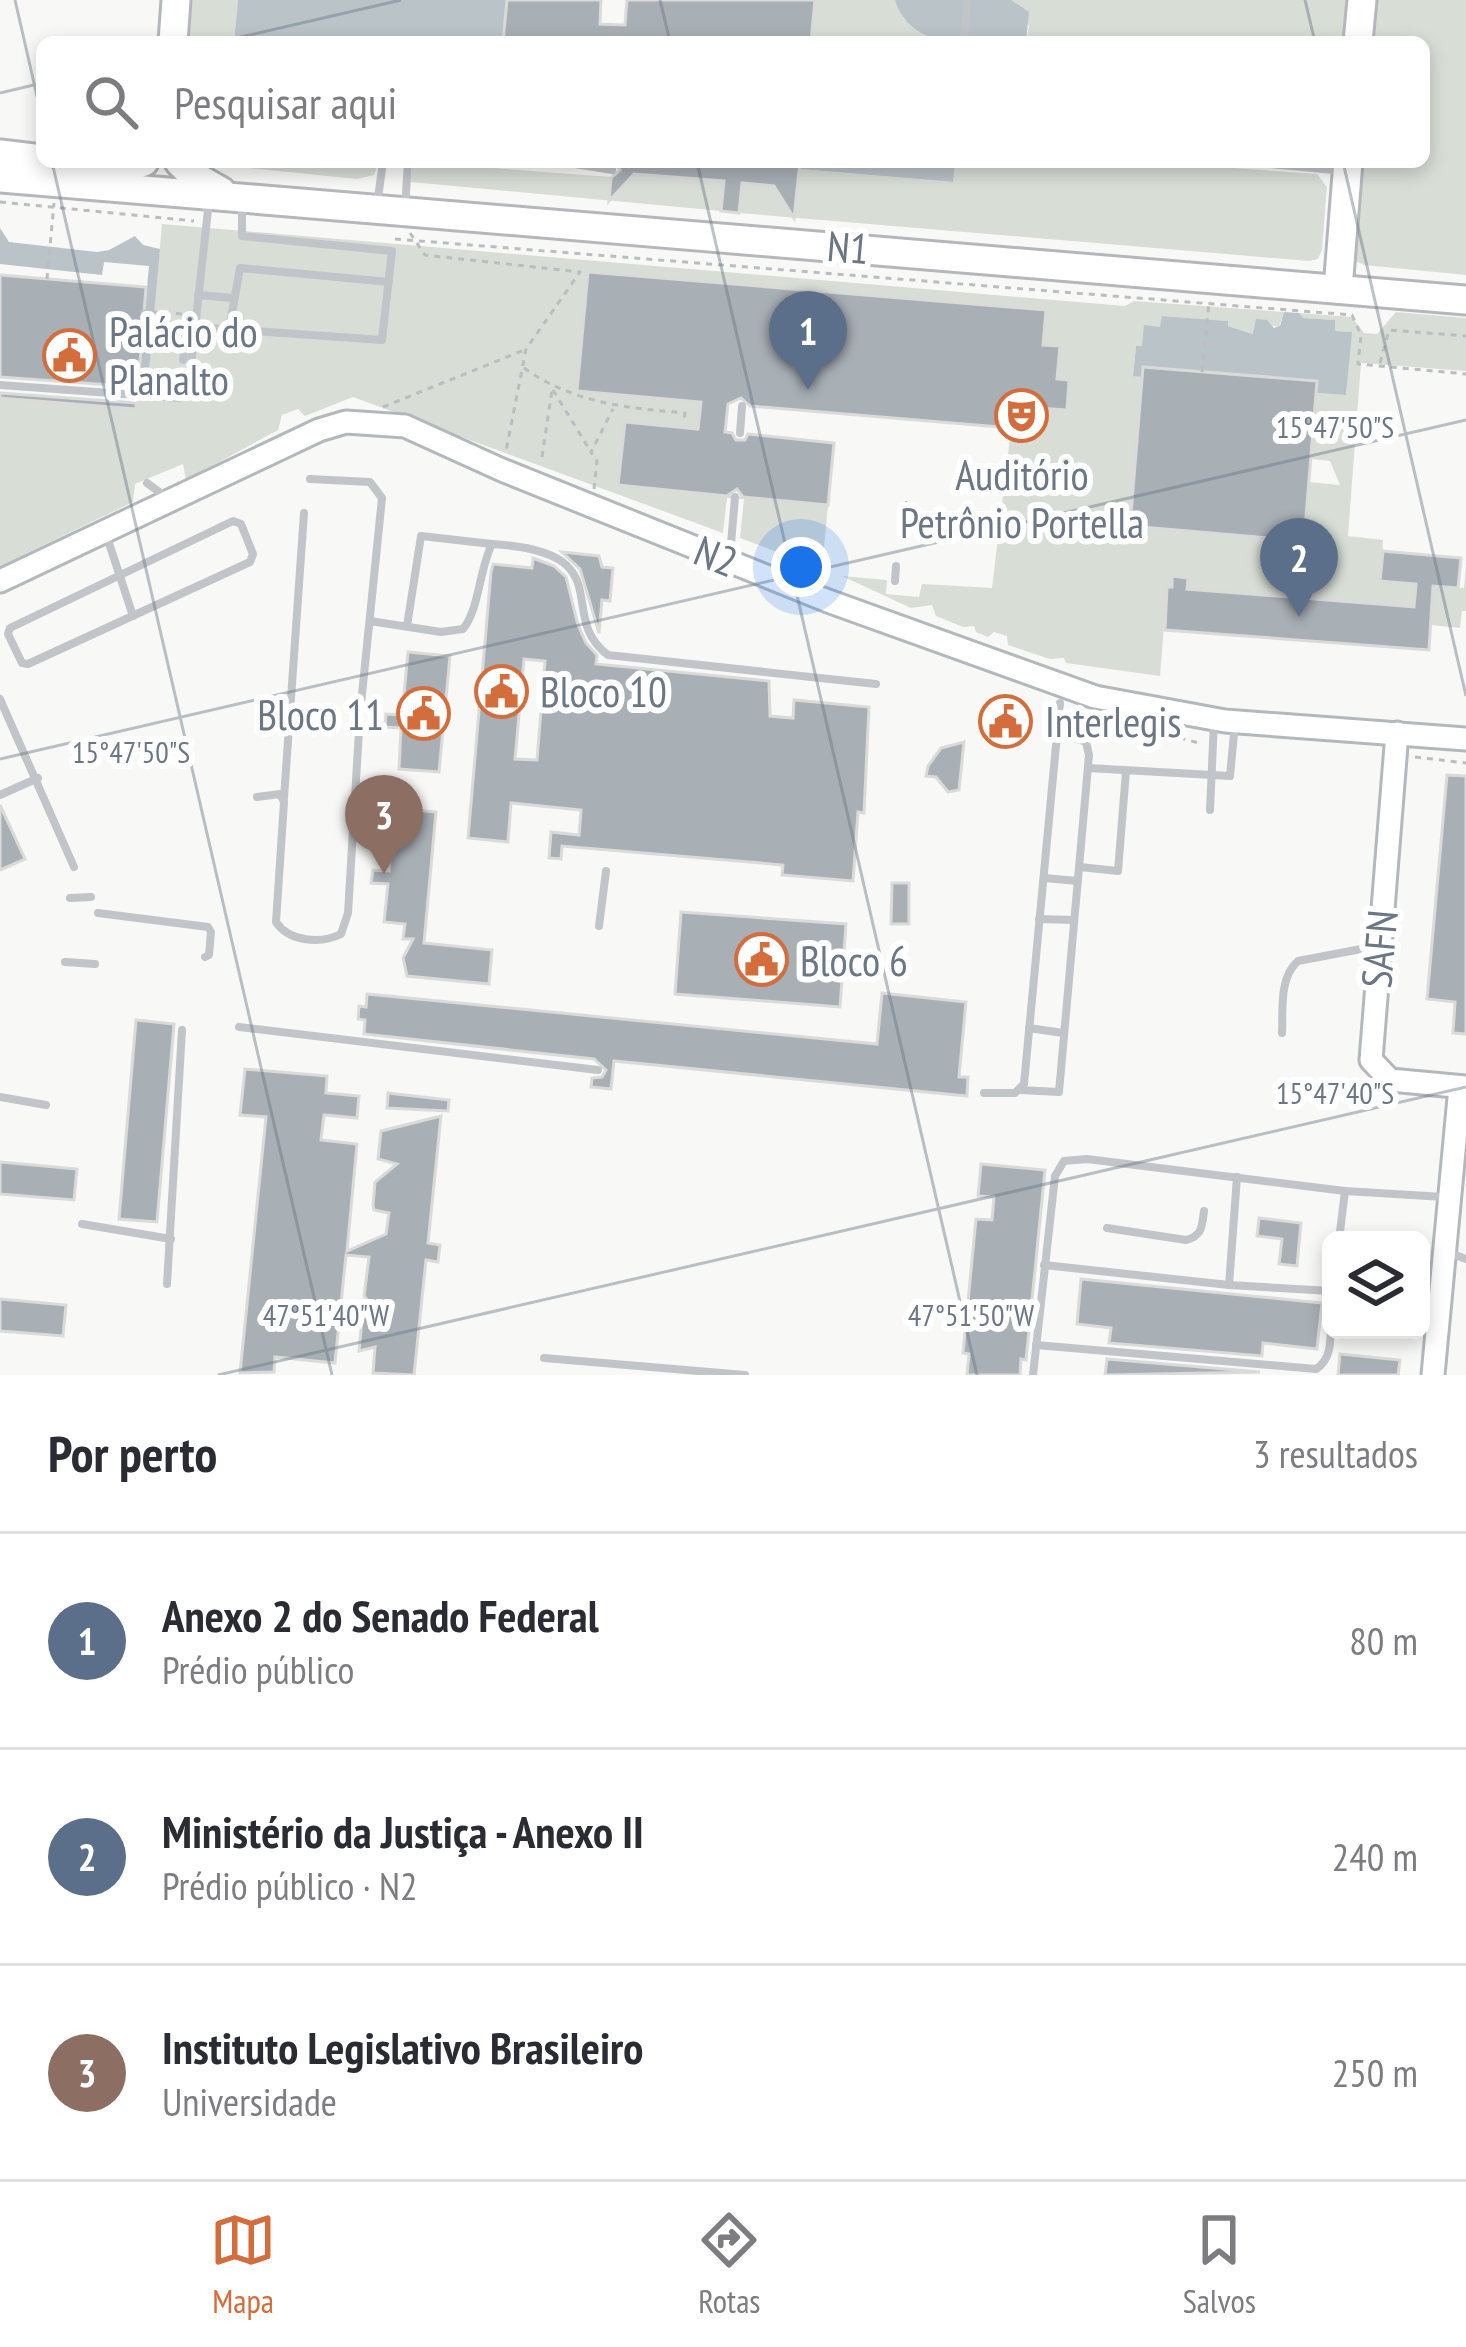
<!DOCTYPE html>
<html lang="pt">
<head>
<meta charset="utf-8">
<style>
	:root { --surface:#fff; --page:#f7f7f7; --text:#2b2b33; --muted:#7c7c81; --line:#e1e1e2; --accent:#d36d3c }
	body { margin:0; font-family:"PT Sans Narrow",sans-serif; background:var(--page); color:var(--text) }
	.controls { position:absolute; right:36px; bottom:36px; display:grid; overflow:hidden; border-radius:18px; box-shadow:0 6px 18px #0003 }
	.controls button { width:108px; height:108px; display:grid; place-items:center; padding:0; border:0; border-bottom:3px solid var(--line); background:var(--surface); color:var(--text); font:60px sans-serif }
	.you { position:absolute; left:801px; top:567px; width:42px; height:42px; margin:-30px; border:9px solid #fff; border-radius:50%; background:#1a73e8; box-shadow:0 0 0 18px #1a73e833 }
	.badge { display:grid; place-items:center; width:78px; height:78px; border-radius:50%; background:var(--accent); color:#fff; font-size:39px; font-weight:700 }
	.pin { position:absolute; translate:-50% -99px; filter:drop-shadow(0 3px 6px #0008) }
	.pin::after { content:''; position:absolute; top:63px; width:42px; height:36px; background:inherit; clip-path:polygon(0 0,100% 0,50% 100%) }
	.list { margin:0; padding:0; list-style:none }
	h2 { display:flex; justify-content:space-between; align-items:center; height:156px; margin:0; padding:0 48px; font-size:51px }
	h2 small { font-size:39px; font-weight:400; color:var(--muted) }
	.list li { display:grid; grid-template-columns:78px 1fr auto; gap:36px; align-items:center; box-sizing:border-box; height:216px; padding:0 48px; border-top:3px solid var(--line) }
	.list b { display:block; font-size:45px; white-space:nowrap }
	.list p { margin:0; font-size:39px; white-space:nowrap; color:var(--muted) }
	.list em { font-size:39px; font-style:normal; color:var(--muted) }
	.icon { flex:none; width:66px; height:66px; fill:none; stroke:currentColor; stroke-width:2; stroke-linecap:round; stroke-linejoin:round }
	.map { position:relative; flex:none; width:1466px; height:1375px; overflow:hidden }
	.search { position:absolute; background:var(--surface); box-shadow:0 6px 18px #0003; left:36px; right:36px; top:36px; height:132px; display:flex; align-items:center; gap:30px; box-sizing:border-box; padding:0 42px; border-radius:18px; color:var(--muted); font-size:45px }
	.sheet { height:804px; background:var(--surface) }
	nav { display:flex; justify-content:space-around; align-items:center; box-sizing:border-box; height:168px; border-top:3px solid var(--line); background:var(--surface); font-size:33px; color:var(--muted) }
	nav a { display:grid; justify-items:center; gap:6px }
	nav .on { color:var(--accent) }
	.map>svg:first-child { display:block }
	.green { fill:#d8ddd6 }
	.water { fill:#bac3c8 }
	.building { fill:#a8afb5; stroke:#dadbd9; stroke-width:3; fill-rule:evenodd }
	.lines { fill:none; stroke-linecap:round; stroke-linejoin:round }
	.secondary-casing { stroke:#b3b8bd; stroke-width:27 }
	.highway-casing { stroke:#b4b7bb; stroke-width:33 }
	.path { stroke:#bbbdc0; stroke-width:3; stroke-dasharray:6 6; stroke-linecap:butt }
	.lane { stroke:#c1c4c8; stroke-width:8 }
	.secondary { stroke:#fff; stroke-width:21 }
	.highway { stroke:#fff; stroke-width:27 }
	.path-bridge { stroke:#bbbdc0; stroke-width:3; stroke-dasharray:6 6; stroke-linecap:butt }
	.ticks { fill:none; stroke:#6b7785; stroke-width:3; stroke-opacity:0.45 }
	.labels { text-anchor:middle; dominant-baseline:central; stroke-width:12; stroke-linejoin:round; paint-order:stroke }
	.street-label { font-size:42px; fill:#6b7785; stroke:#fff }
	.poi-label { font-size:42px; fill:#6b7785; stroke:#fff; text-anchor:start }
	.ticks-label { font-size:30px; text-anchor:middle; fill:#6b7785; stroke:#fff; stroke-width:12; stroke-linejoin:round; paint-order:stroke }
</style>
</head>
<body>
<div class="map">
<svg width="1466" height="1375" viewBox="0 0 1466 1375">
	<rect width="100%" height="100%" fill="#f8f9f7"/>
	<!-- green -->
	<g class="green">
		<polygon points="190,0 238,0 234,42 186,42"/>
		<polygon points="816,0 895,0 904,19 937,42 812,42"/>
		<polygon points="1011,0 1346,0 1342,42 1026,42 1029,26"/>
		<polygon points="1376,0 1466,0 1466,275 1364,265 1355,261 1362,162 1424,162 1424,42 1372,42"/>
		<polygon points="190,162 379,162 374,175 357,179"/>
		<polygon points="412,162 612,177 611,199 634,174 724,181 721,211 411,182"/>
		<polygon points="955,162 1149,162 1317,174 1327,187 1322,250 1318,259 1309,261 739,213 742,183 774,186 794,215 800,169 952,182"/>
		<polygon points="162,224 1125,306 1134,301 1284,312 1279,327 1269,325 1254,334 1228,326 1227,321 1163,316 1161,327 1142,346 1136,346 1133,375 1143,377 1130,526 1303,541 1309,482 1340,485 1330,461 1311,459 1316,393 1346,395 1351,332 1334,331 1334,320 1302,318 1299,313 1352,317 1364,333 1377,334 1396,312 1466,318 1466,371 1361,363 1348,536 1383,540 1381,581 1464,588 1466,566 1466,611 1462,611 1460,628 1431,625 1432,609 1421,608 1430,597 1415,596 1414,607 1187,589 1188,578 1173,576 1180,588 1167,588 1160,676 1066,663 1064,658 1050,659 1008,645 1007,636 994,632 988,637 976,632 974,626 963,627 936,616 932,605 911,608 842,576 887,580 886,594 919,597 922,584 992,588 1011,429 1035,430 1039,386 1067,409 1069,380 1057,379 1060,347 588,273 577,391 701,402 698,429 625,423 619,485 828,505 822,569 740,538 744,499 727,498 723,533 353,397 305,416 298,409 282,415 278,430 186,480 183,464 135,484 133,502 0,566 0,398 136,409 137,394 147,394"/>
	</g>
	<!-- water -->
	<g class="water">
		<polygon points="238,0 507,0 503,42 234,42"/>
		<path d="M 895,0 L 1011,0 L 1029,12 L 1026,42 C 980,42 912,55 895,0 Z"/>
		<polygon points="800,162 955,162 953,182 800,169"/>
		<polygon points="0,228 9,242 97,252 109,250 135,236 143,245 160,249 147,395 137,394 149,266 104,262 102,275 0,264"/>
		<polygon points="1284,312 1299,313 1303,318 1335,320 1335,331 1352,332 1346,395 1316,393 1316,381 1144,367 1143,377 1133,376 1136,346 1142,346 1144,325 1160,327 1162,316 1228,321 1228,326 1253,334 1256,319 1267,320 1274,328 1280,326"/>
	</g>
	<!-- building -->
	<g class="building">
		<polygon points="507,0 601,0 600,24 625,25 627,0 815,0 811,42 503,42"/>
		<polygon points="614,162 800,162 794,218 774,186 742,183 739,213 721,211 724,181 634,174 609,201 611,178 620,170"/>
		<polygon points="588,272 1046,310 1043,345 1060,346 1057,379 1069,380 1067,410 1037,408 1036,430 750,406 741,398 728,404 725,432 732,433 736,440 745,440 748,434 834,443 828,505 743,497 737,489 727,496 618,485 625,422 698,429 701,402 577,391"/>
		<polygon points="0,275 146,287 138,387 0,377"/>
		<polygon points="1143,367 1317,381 1304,541 1130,526"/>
		<polygon points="0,393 136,403 136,409 0,398"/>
		<polygon points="1383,551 1461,558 1458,588 1433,586 1429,650 1165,630 1167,587 1172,587 1172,576 1188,578 1187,589 1414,607 1416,584 1380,581"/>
		<polygon points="562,552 599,556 602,567 613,568 610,601 602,600 599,633 580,569"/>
		<path d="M 533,558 L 554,566 L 566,577 L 578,625 L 586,643 L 597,655 L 596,664 L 769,681 L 770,716 L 793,718 L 794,700 L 869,707 L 864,813 L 858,812 L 853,881 L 782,875 L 783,865 L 562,846 L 561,859 L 549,858 L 551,832 L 579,835 L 581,810 L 511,803 L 508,842 L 468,838 L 491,572 L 493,564 L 532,568 ZM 524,659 L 545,661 L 537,760 L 515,759 Z"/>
		<polygon points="408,652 450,656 439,772 399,769 401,728 385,727 386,714 402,715"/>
		<polygon points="964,742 959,790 948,792 936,777 926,776 928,766 941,748"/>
		<polygon points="1447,775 1466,776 1466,1034 1453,1033 1455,1002 1427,999"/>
		<polygon points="0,805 25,859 0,870"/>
		<polygon points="395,808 436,812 424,943 492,950 489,984 407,976 403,958 413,939 403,939 405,924 384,922 388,884 371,883 373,870 389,871"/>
		<polygon points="892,883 909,883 909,924 891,924"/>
		<polygon points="681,912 846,924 840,1007 675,994"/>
		<polygon points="882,993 966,1002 959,1077 968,1077 967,1096 614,1061 611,1089 591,1087 592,1078 602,1077 606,1070 594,1059 364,1034 365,1020 358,1019 359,1006 366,1007 367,994 877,1044"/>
		<polygon points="136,1020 174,1024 157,1222 119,1219"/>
		<polygon points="245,1069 327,1076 326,1093 359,1096 357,1118 324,1115 321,1140 357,1144 347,1251 386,1234 389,1213 374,1210 373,1205 375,1182 397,1164 378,1159 381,1131 441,1116 428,1243 440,1245 438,1262 426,1260 414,1375 373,1373 375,1347 359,1351 362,1319 375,1309 364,1296 369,1257 346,1255 335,1363 275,1357 274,1372 240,1373 266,1117 240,1115"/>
		<polygon points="388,1093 449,1100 448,1111 387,1108"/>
		<polygon points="0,1162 77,1169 74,1200 0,1194"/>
		<polygon points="981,1164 1045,1170 1026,1360 1021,1359 1020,1375 967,1375 969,1354 963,1353 976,1219 992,1220 994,1197 978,1196"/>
		<polygon points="1259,1218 1301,1223 1297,1266 1279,1264 1282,1239 1257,1236"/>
		<polygon points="1081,1279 1322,1303 1317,1349 1263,1343 1262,1356 1109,1343 1111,1328 1077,1324"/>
		<polygon points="0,1299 66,1305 63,1336 0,1331"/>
		<polygon points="1340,1354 1400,1360 1398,1375 1338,1375"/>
		<polygon points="1107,1359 1260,1372 1105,1375"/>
	</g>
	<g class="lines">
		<defs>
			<g id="secondary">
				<polyline points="0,581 319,430 346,422 405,426 502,470 828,601 1095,697 1225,721 1466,739"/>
				<polyline points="1397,733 1371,1060 1390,1080 1466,1087"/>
				<polyline points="1433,1375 1460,1087"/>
			</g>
			<g id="highway">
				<polyline points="173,42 176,0"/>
				<polyline points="1358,42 1362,0"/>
				<polyline points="0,154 42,159"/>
				<polyline points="65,162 124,169 144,162"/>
				<polyline points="179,162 191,174 221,191"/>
				<polyline points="0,178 1466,300"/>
				<polyline points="1338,289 1348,162"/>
			</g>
		</defs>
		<!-- secondary casing -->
		<use href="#secondary" class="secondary-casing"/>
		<!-- highway casing -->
		<use href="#highway" class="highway-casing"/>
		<!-- path -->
		<g class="path">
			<polyline points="0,202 194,221"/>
			<polyline points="410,233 425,255 580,272 526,349 506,451"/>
			<polyline points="395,239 1352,315 1361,335 1358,364 1466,374"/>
			<polyline points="140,311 183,314"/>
			<polyline points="1380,363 1389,330 1466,336"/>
			<path d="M 524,368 C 573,403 626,408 685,413 L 684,419"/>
			<polyline points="1202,372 1209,302"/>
			<polyline points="553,390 591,452"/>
			<polyline points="383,407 524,350"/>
			<polyline points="542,457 552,390"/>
			<polyline points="594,489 597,461 591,452 613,409"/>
			<polyline points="1110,719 1199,743"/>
			<polyline points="1415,757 1466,763"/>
		</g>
		<!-- lane -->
		<g class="lane">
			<polyline points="964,42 967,0"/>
			<polyline points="563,162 612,170"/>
			<polyline points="1250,162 1344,171"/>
			<polyline points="377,205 383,162"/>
			<polyline points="405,208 408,162"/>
			<polyline points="198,295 233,298"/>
			<polyline points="195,327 382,340 392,251 242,236 242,204"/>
			<polyline points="229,330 240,268 389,282"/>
			<polyline points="183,360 187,333 193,321"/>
			<polyline points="0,385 179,398 189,383 208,210 201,203"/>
			<polyline points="740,433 742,406"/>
			<polyline points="147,483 166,497"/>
			<polygon points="233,521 241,524 253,554 250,562 28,664 22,663 8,634 10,628"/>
			<polyline points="106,534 133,616"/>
			<polyline points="730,555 735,497"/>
			<polyline points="895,581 896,566"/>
			<path d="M 370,621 L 441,632 L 463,629 C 479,610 479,570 492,544 C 624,552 554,615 608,655 L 876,684"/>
			<polyline points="407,626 421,536 492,544"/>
			<polyline points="0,699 74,867"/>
			<polyline points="1088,768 1230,776 1235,723"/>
			<polyline points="0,795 38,778"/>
			<path d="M 257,797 L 280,794 L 284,802 L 276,922 C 289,942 321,944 341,934 L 348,913 L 360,714 L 382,498 L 370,482 L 310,479"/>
			<polyline points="284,798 304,513"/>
			<polyline points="1210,810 1214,721"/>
			<polyline points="1080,867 1118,871 1126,771"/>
			<polyline points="1044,878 1078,881"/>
			<polyline points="70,898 91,897"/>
			<polyline points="98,913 208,927 211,932 209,955 205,957"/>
			<polyline points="1039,919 1074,920"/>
			<polyline points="599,926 606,871"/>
			<polyline points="65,962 95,964"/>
			<polyline points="239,1027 598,1070"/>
			<polyline points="1029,1028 1063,1033"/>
			<path d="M 1282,1033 C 1283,1010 1279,977 1298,961 L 1377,946"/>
			<polyline points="1020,1090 1059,1092 1089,755 1086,742 1056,732"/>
			<polyline points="984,1093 1015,1093 1024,1084 1060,703"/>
			<polyline points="0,1097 46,1105"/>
			<polyline points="82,1224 171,1239"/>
			<path d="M 1107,1228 L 1186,1240 C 1202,1236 1202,1227 1204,1211"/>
			<polyline points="1339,1240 1345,1191"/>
			<polyline points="1447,1252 1466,1259"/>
			<polyline points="1044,1265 1229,1285 1331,1291"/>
			<polyline points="167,1284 182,1030"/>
			<polyline points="1229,1285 1237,1177"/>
			<path d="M 1036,1345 L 1316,1369 C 1334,1358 1330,1334 1331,1315"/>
			<polyline points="544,1358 745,1375"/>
			<polyline points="1033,1375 1055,1176 1064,1161 1087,1159 1345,1191 1444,1197"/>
		</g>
		<!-- secondary -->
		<use href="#secondary" class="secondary"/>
		<!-- highway -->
		<use href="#highway" class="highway"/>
		<!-- path-bridge -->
		<g class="path-bridge">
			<polyline points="47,279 54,203"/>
			<polyline points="903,531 907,496"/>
		</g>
	</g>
	<!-- ticks -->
	<path class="ticks" d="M 15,0 L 42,118M 660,0 L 670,42M 1305,0 L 1315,42M 219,42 L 401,0M 0,93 L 42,83M 52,162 L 332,1375M 697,162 L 977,1375M 1343,162 L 1466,696M 0,759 L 1466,420M 218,1375 L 1466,1087"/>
	<!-- icons -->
	<defs>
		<symbol id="civic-ring" viewBox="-11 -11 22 22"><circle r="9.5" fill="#fff" stroke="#d36d3c" stroke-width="1.5"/><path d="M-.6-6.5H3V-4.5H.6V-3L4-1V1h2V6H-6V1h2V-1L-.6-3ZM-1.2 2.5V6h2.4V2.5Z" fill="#d36d3c"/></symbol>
		<symbol id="theatre-ring" viewBox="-11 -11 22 22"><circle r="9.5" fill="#fff" stroke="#d36d3c" stroke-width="1.5"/><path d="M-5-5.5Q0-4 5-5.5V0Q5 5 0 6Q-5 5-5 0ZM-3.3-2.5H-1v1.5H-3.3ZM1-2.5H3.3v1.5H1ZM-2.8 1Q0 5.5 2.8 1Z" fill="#d36d3c"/></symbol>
	</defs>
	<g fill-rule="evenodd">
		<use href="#civic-ring" x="40" y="326" width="59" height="59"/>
		<use href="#theatre-ring" x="992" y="386" width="59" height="59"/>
		<use href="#civic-ring" x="472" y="662" width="59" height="59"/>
		<use href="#civic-ring" x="394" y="684" width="59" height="59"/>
		<use href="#civic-ring" x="976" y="692" width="59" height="59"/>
		<use href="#civic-ring" x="732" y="930" width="59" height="59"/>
	</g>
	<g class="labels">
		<!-- street labels -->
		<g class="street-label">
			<text transform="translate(848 247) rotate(5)">N1</text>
			<text transform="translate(716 556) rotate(22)">N2</text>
			<text transform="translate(1379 949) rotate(-85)">SAFN</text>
		</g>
		<!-- poi labels -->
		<g class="poi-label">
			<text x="109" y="331">Palácio do<tspan x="109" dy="48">Planalto</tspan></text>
			<text x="1022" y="474" text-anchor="middle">Auditório<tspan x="1022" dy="48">Petrônio Portella</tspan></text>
			<text x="540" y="691">Bloco 10</text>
			<text x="384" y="714" text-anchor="end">Bloco 11</text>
			<text x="1045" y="721">Interlegis</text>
			<text x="800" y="960">Bloco 6</text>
		</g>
	</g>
	<g class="ticks-label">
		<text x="1335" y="438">15°47'50"S</text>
		<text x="131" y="763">15°47'50"S</text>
		<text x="1335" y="1104">15°47'40"S</text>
		<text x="326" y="1326">47°51'40"W</text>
		<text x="971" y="1326">47°51'50"W</text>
	</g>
</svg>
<div class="controls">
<button><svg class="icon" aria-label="layers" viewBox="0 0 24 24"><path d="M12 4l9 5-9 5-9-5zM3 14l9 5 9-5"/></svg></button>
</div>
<div class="you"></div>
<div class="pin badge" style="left:808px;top:390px;background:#5c6f8a">1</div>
<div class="pin badge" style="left:1299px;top:617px;background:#5c6f8a">2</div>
<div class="pin badge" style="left:384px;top:874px;background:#8d6e63">3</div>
<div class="search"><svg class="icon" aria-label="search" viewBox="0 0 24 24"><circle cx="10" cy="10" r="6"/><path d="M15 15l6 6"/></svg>Pesquisar aqui</div>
</div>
<section class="sheet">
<h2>Por perto<small>3 resultados</small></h2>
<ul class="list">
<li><span class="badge" style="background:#5c6f8a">1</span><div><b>Anexo 2 do Senado Federal</b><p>Prédio público</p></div><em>80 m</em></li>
<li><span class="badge" style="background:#5c6f8a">2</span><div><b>Ministério da Justiça - Anexo II</b><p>Prédio público · N2</p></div><em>240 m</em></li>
<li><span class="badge" style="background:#8d6e63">3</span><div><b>Instituto Legislativo Brasileiro</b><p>Universidade</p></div><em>250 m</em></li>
</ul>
</section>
<nav>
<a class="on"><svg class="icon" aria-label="map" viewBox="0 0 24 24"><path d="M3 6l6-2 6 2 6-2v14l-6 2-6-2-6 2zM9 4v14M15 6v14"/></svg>Mapa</a>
<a><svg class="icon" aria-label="directions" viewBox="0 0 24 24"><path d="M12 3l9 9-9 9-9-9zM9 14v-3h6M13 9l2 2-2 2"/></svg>Rotas</a>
<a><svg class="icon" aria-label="saved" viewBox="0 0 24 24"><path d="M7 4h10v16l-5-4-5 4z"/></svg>Salvos</a>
</nav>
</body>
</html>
